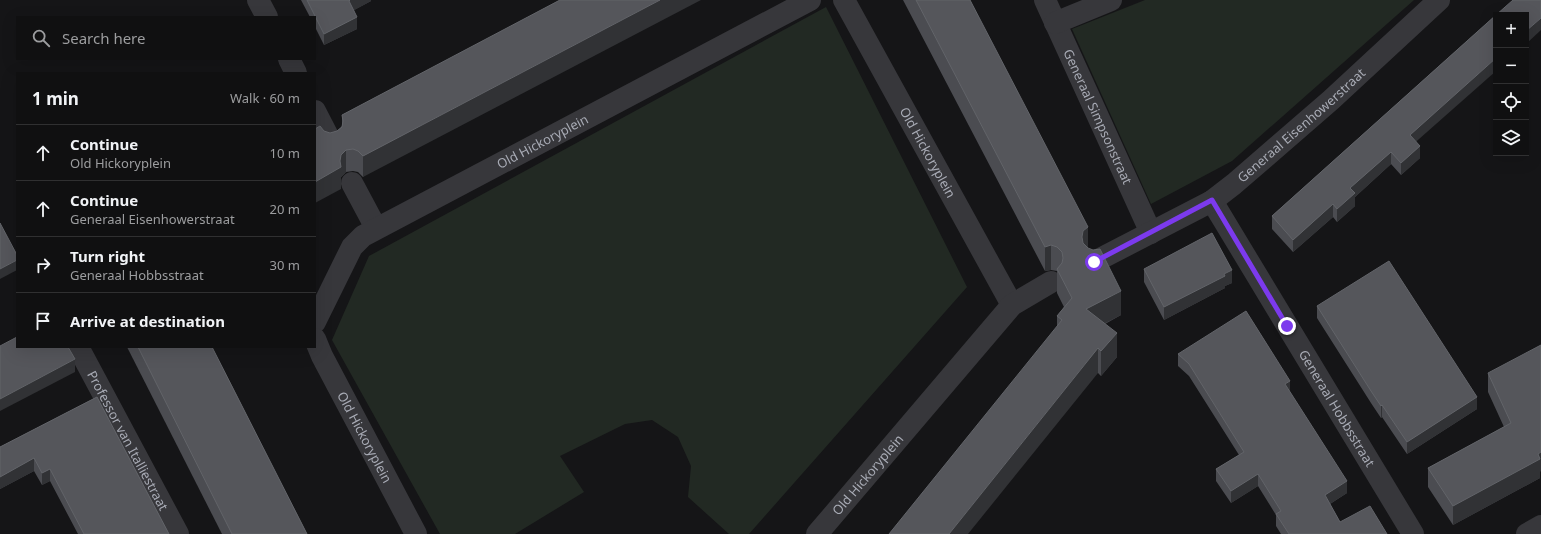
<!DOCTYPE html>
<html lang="en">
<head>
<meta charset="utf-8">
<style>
	:root { --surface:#101011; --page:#19191a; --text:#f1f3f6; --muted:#9c9d9f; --line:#303031 }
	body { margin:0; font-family:"Noto Sans",sans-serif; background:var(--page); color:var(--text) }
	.controls { position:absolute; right:12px; top:12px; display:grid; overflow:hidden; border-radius:0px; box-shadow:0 4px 16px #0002 }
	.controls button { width:36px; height:36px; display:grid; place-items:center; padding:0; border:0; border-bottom:1px solid var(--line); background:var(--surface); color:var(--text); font:20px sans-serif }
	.stop { position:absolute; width:12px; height:12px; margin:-9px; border:3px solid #7c3aed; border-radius:50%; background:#fff }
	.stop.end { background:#7c3aed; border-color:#fff; box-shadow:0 1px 4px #0008 }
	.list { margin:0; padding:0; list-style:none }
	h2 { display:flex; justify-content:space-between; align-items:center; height:52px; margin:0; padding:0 16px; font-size:17px }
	h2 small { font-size:13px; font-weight:400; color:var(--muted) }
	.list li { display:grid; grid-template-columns:26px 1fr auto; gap:12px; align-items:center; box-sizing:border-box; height:56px; padding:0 16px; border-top:1px solid var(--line) }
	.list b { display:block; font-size:15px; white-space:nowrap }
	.list p { margin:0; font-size:13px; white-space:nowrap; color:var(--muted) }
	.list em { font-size:13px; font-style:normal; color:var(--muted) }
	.icon { flex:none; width:22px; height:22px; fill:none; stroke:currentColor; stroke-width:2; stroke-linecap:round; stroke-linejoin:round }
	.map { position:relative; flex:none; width:1541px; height:534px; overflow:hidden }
	.search { position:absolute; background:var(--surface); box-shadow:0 4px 16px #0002; left:16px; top:16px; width:300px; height:44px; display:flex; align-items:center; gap:10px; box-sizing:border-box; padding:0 14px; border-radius:0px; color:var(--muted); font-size:15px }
	.panel { position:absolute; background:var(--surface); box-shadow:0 4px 16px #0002; left:16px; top:72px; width:300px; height:276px; border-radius:0px }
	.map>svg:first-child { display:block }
	.green { fill:#222923 }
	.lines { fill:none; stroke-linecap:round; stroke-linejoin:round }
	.street { stroke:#37373b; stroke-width:22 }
	.wall { fill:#4b4c51 }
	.shaded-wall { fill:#313235 }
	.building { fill:#55565b; stroke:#626469 }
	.route { stroke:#7c3aed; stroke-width:5 }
	.labels { text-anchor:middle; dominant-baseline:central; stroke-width:4; stroke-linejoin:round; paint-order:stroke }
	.street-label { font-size:13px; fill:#a8abb5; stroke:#101012 }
</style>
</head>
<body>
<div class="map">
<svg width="1541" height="534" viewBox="0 0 1541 534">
	<rect width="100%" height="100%" fill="#151517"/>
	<!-- green -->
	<g class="green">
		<polygon points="1145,0 1414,0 1232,161 1151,204 1072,29"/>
		<polygon points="826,7 967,287 749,534 729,534 688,497 691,466 678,437 652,420 625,424 560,456 584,492 515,534 440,534 332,340 369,256"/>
	</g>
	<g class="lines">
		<!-- street -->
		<g class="street">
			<polyline points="258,0 267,17"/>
			<path id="s1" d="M 844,0 L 1012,305"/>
			<path id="s2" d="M 1045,0 L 1151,233"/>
			<polyline points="1055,23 1111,0"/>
			<polyline points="289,59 296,73"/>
			<polyline points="315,111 331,142"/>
			<polyline points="352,183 376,228"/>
			<path id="s3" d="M 1212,201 L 1413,534"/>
			<path id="s4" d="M 1094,262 L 1212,201 L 1234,184 L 1331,100 L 1439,0"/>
			<path id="s5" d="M 315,322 L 352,247 L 363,236 L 810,0"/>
			<path id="s6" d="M 315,339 L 322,356 L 416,534"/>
			<path id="s7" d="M 78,347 L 178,534"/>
			<path id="s8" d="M 817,534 L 1012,305 L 1051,282"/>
			<polyline points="1527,534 1541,526"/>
		</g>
	</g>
	<!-- wall -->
	<g class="wall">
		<polygon points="301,0 371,0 371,1 354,10 357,29 324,45 315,27 315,17 310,17"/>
		<polygon points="560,0 363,177 358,172 353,171 346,172 341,177 341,189 324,131 330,133 337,131 342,126 342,115"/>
		<polygon points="903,0 970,0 1088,249 1121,315 1105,324 1117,357 1101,376 1098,373 1057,325 1057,316 1064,307 1057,293 1057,271 1051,270 1045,271"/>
		<polygon points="1496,15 1416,142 1420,158 1401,175 1391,164 1355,197 1355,206 1337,222 1333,217 1293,252 1272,229 1272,216"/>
		<polygon points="1144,269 1232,283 1225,286 1225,288 1164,320 1144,282"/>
		<polygon points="1317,306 1477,409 1407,454 1382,417 1381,418 1371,403 1317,318"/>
		<polygon points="127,347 212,347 307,534 222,534"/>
		<polygon points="1178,354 1290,393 1347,493 1330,504 1340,522 1387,534 1281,534 1276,526 1276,515 1258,486 1231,503 1216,481 1216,469 1239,455 1189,376 1178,366"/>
		<polygon points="1488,373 1540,472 1540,478 1453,525 1428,487 1428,468 1504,427 1488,392"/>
		<polygon points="97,397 169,534 78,534 50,481 42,485 34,471 0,489 0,447"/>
	</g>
	<!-- shaded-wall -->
	<g class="shaded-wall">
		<polygon points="350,0 371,0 371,1 349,13 349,1"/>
		<polygon points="660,0 701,0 363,177 363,156"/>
		<polygon points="357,17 357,29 324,45 324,34"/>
		<polygon points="1541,18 1541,30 1526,44 1526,31"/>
		<polygon points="1496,58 1496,71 1410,147 1410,135"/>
		<polygon points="1420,146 1420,158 1401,175 1401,163"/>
		<polygon points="346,150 346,172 341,177 341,189 315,203 315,182 340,161 341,155"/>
		<polygon points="1391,152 1391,164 1355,197 1355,206 1337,222 1337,209 1350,188"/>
		<polygon points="1333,204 1333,217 1293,252 1293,240"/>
		<polygon points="1088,227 1088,251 1083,256 1082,237 1083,231"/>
		<polygon points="1051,245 1051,270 1045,271 1045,247"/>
		<polygon points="17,260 17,270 0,279 0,269"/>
		<polygon points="1232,270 1232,283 1225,286 1225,288 1164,320 1164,307"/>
		<polygon points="1121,291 1121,315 1086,333 1086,309"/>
		<polygon points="1117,333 1117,357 1101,376 1101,351"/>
		<polygon points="1098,348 1098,373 968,534 949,534"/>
		<polygon points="75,359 75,372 0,411 0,399"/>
		<polygon points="1290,381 1290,392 1285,384"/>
		<polygon points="1477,397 1477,409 1407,454 1407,442"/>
		<polygon points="1382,405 1382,417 1381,418 1381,406"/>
		<polygon points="1541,452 1541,471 1540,472 1540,478 1453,525 1453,506"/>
		<polygon points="34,458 34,471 0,489 0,477"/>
		<polygon points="50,469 50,481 42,485 42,473"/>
		<polygon points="1258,474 1258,486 1231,503 1231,491"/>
		<polygon points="1347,481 1347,493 1325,507 1325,495"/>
	</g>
	<!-- building -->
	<g class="building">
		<polygon points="307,0 350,0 349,1 357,17 324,34"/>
		<polygon points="560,0 660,0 363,156 358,151 353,149 346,150 341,155 340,161 341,167 315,182 315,129 320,126 324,131 330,133 337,131 342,127 343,121 342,115"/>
		<polygon points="916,0 970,0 1088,227 1083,231 1082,237 1083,243 1088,248 1093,250 1100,249 1121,291 1086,309 1117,333 1101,351 1098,348 949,534 889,534 1062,320 1057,316 1072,298 1057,269 1062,263 1063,258 1062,252 1057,247 1051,245 1045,247"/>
		<polygon points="1513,0 1541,0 1541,18 1526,31 1526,15 1496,15"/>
		<polygon points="1496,15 1496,58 1410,135 1420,146 1401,163 1391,152 1350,188 1355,193 1337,209 1333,204 1293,240 1272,216"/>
		<polygon points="0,223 17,255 17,260 0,269"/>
		<polygon points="1212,233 1232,270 1224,274 1225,276 1164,307 1144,269"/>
		<polygon points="1389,261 1477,397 1407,442 1382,405 1381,406 1371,391 1317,306"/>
		<polygon points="1246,311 1290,381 1285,384 1347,481 1325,495 1340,522 1370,506 1387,534 1289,534 1276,514 1281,511 1258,474 1231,491 1216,469 1244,452 1189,364 1178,354"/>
		<polygon points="17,337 17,347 68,347 75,359 0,399 0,346"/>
		<polygon points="1541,345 1541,452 1538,454 1540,459 1453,506 1428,468 1511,423 1488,373"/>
		<polygon points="138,347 212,347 307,534 232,534"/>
		<polygon points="97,397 169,534 84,534 50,469 42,473 34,458 0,477 0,447"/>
	</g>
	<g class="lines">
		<!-- route -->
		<polyline class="route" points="1094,262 1212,200 1287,326"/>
	</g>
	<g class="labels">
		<!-- street labels -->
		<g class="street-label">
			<text stroke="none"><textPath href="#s2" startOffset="128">Generaal Simpsonstraat</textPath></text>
			<text stroke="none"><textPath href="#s4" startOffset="250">Generaal Eisenhowerstraat</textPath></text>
			<text stroke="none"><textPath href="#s5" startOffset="302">Old Hickoryplein</textPath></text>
			<text stroke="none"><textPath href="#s1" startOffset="174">Old Hickoryplein</textPath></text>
			<text stroke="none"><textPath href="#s3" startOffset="242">Generaal Hobbsstraat</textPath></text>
			<text stroke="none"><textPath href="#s6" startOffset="110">Old Hickoryplein</textPath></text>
			<text stroke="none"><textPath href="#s7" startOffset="106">Professor van Italliestraat</textPath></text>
			<text stroke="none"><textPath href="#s8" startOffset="78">Old Hickoryplein</textPath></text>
		</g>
	</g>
</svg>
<div class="controls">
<button>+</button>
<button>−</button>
<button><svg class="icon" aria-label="locate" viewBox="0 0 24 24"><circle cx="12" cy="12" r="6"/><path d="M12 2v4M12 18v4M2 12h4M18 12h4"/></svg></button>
<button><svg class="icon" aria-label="layers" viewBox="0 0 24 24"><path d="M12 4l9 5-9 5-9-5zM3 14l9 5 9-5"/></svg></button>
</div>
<div class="stop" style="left:1094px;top:262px"></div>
<div class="stop end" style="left:1287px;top:326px"></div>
<div class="search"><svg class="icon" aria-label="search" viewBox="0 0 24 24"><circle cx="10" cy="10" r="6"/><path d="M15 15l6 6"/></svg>Search here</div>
<section class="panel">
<h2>1 min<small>Walk · 60 m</small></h2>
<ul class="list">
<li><svg class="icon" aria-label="ahead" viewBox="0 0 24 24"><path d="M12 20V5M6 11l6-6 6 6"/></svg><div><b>Continue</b><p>Old Hickoryplein</p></div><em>10 m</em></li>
<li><svg class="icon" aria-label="ahead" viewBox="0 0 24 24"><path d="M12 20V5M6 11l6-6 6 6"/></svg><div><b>Continue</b><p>Generaal Eisenhowerstraat</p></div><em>20 m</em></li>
<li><svg class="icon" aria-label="right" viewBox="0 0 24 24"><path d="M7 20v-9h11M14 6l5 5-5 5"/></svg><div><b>Turn right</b><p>Generaal Hobbsstraat</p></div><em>30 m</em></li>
<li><svg class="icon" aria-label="arrive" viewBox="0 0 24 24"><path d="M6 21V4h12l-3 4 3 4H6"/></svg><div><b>Arrive at destination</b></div></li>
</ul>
</section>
</div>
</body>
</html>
